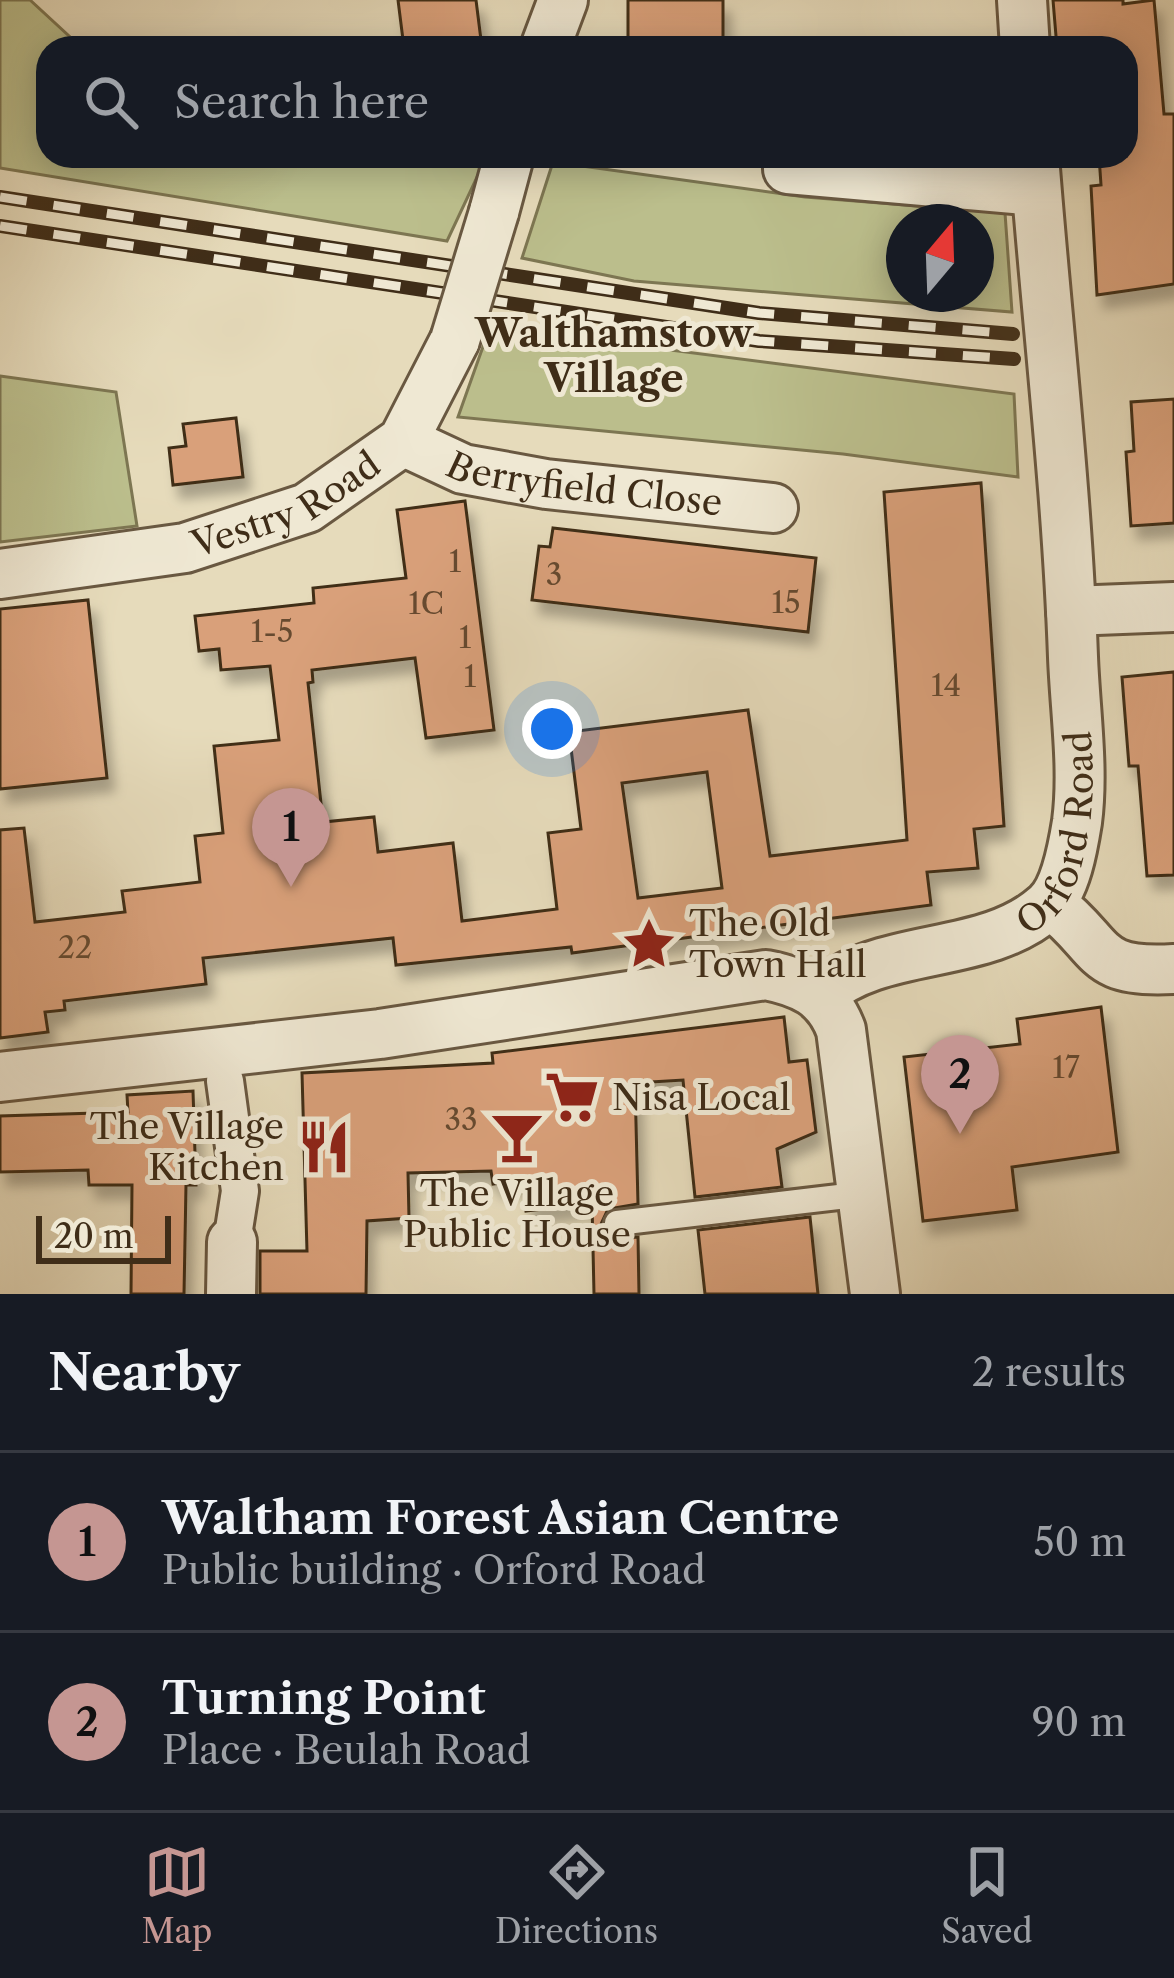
<!DOCTYPE html>
<html lang="en">
<head>
<meta charset="utf-8">
<style>
	:root { --surface:#171b24; --page:#242831; --text:#f1f3f6; --muted:#9ea1a6; --line:#363941; --accent:#c59692 }
	body { margin:0; font-family:"Libre Caslon Text",serif; background:var(--page); color:var(--text) }
	.compass { position:absolute; left:886px; top:204px; width:108px; height:108px; border-radius:50%; background:var(--surface); box-shadow:0 6px 30px #0003; rotate:19deg }
	.scale { position:absolute; left:36px; bottom:30px; width:135px; box-sizing:border-box; padding-left:12px; border:6px solid #3f2d18; border-top:0; font-size:33px; line-height:42px; white-space:nowrap; color:#3f2d18; -webkit-text-stroke:9px #efe8d3; paint-order:stroke }
	.you { position:absolute; left:552px; top:729px; width:42px; height:42px; margin:-30px; border:9px solid #fff; border-radius:50%; background:#1a73e8; box-shadow:0 0 0 18px #1a73e833 }
	.badge { display:grid; place-items:center; width:78px; height:78px; border-radius:50%; background:var(--accent); color:#111; font-size:39px; font-weight:700 }
	.pin { position:absolute; translate:-50% -99px; filter:drop-shadow(0 3px 6px #0008) }
	.pin::after { content:''; position:absolute; top:63px; width:42px; height:36px; background:inherit; clip-path:polygon(0 0,100% 0,50% 100%) }
	.list { margin:0; padding:0; list-style:none }
	h2 { display:flex; justify-content:space-between; align-items:center; height:156px; margin:0; padding:0 48px; font-size:51px }
	h2 small { font-size:39px; font-weight:400; color:var(--muted) }
	.list li { display:grid; grid-template-columns:78px 1fr auto; gap:36px; align-items:center; box-sizing:border-box; height:180px; padding:0 48px; border-top:3px solid var(--line) }
	.list b { display:block; font-size:45px; white-space:nowrap }
	.list p { margin:0; font-size:39px; white-space:nowrap; color:var(--muted) }
	.list em { font-size:39px; font-style:normal; color:var(--muted) }
	.icon { flex:none; width:66px; height:66px; fill:none; stroke:currentColor; stroke-width:2; stroke-linecap:round; stroke-linejoin:round }
	.map { position:relative; flex:none; width:1174px; height:1294px; overflow:hidden }
	.search { position:absolute; background:var(--surface); box-shadow:0 6px 30px #0003; left:36px; right:36px; top:36px; height:132px; display:flex; align-items:center; gap:30px; box-sizing:border-box; padding:0 42px; border-radius:36px; color:var(--muted); font-size:45px }
	.sheet { height:516px; background:var(--surface) }
	nav { display:flex; justify-content:space-around; align-items:center; box-sizing:border-box; height:168px; border-top:3px solid var(--line); background:var(--surface); font-size:33px; color:var(--muted) }
	nav a { display:grid; justify-items:center; gap:6px }
	nav .on { color:var(--accent) }
	.map>svg:first-child { display:block }
	.green { fill:#bbbe8c; stroke:#7d7652; stroke-width:3; fill-rule:evenodd }
	.building { fill:#d9a07a; stroke:#3f2d18; stroke-width:3; fill-rule:evenodd; filter:url(#shadow) }
	.lines { fill:none; stroke-linecap:round; stroke-linejoin:round }
	.service-casing { stroke:#695841; stroke-width:30 }
	.pedestrian-casing { stroke:#695841; stroke-width:42 }
	.minor-casing { stroke:#695841; stroke-width:54 }
	.service { stroke:#efe8d3; stroke-width:24 }
	.pedestrian { stroke:#efe8d3; stroke-width:36 }
	.minor { stroke:#efe8d3; stroke-width:48 }
	.rail-casing { stroke:#3f2d18; stroke-width:14 }
	.rail { stroke:#efe8d3; stroke-width:9; stroke-dasharray:27; stroke-linecap:butt }
	.minor-bridge-casing { stroke:#695841; stroke-width:54; stroke-linecap:butt }
	.minor-bridge { stroke:#efe8d3; stroke-width:48 }
	.labels { text-anchor:middle; dominant-baseline:central; stroke-width:10; stroke-linejoin:round; paint-order:stroke }
	.number-label { font-size:30px; fill:#664a30 }
	.street-label { font-size:36px; fill:#3f2d18; stroke:#efe8d3 }
	.poi-label { font-size:36px; fill:#3f2d18; stroke:#efe8d3; text-anchor:start }
	.neighbourhood-label { font-size:39px; font-weight:bold; fill:#3f2d18; stroke:#efe8d3 }
</style>
</head>
<body>
<div class="map">
<svg width="1174" height="1294" viewBox="0 0 1174 1294">
	<defs>
		<filter id="shadow"><feDropShadow dx="7" dy="13" stdDeviation="6" flood-color="#0004"/></filter>
	</defs>
	<rect width="100%" height="100%" fill="#e6dbbb"/>
	<filter id="stains"><feTurbulence type="fractalNoise" baseFrequency=".00167" numOctaves="4"/><feColorMatrix values="0 0 0 0 .2 0 0 0 0 .09 0 0 0 0 .02 0 0 0 .5 -.17"/></filter>
	<radialGradient id="worn" r=".72"><stop offset=".6" stop-color="#630" stop-opacity="0"/><stop offset="1" stop-color="#630" stop-opacity=".3"/></radialGradient>
	<!-- green -->
	<g class="green">
		<polygon points="0,0 30,0 82,48 48,48 48,156 487,156 447,241 0,168"/>
		<path d="M 553,162 L 805,197 L 1005,213 L 1012,312 L 634,281 L 522,258 ZM 904,222 L 976,222 L 976,294 L 904,294 Z"/>
		<polygon points="490,327 1014,394 1018,477 843,454 458,417"/>
		<polygon points="0,376 116,392 137,526 0,542"/>
	</g>
	<!-- building -->
	<g class="building">
		<polygon points="398,0 476,0 482,48 404,48"/>
		<rect x="628" y="0" width="95" height="48"/>
		<polygon points="1053,0 1123,0 1123,4 1154,0 1164,114 1174,114 1174,284 1097,295 1091,186 1101,185 1099,156 1126,156 1126,48 1057,48"/>
		<polygon points="1174,399 1174,523 1131,526 1126,452 1134,451 1131,402"/>
		<polygon points="236,418 243,477 173,485 169,448 186,446 183,424"/>
		<path d="M 981,483 L 1004,826 L 974,829 L 978,868 L 927,872 L 931,905 L 572,953 L 571,947 L 396,965 L 393,938 L 203,958 L 206,984 L 64,1001 L 65,1010 L 45,1012 L 48,1032 L 0,1038 L 0,830 L 24,828 L 35,922 L 125,912 L 122,891 L 200,882 L 195,836 L 223,833 L 214,746 L 279,740 L 270,666 L 221,670 L 219,649 L 199,651 L 195,616 L 314,603 L 313,588 L 406,578 L 397,510 L 465,501 L 494,730 L 426,738 L 415,658 L 312,670 L 313,682 L 308,683 L 323,822 L 374,817 L 378,852 L 453,843 L 462,921 L 557,909 L 548,833 L 581,829 L 569,732 L 748,710 L 770,856 L 907,840 L 884,492 ZM 707,772 L 722,888 L 638,898 L 622,783 Z"/>
		<polygon points="553,528 816,558 808,632 532,600 539,546 550,547"/>
		<polygon points="88,600 107,778 0,789 0,609"/>
		<polygon points="1174,672 1174,875 1147,876 1138,766 1129,766 1122,677"/>
		<polygon points="1101,1007 1118,1152 1012,1167 1017,1210 923,1221 904,1057 1020,1044 1017,1019"/>
		<polygon points="784,1017 789,1062 807,1060 816,1132 777,1149 782,1187 695,1197 683,1080 635,1083 638,1204 608,1209 601,1224 612,1238 638,1237 639,1294 594,1294 592,1203 526,1211 523,1180 493,1184 491,1171 408,1173 409,1218 367,1221 366,1294 260,1294 260,1251 307,1251 302,1073 493,1063 492,1053"/>
		<polygon points="193,1091 196,1185 186,1185 184,1294 131,1294 132,1185 89,1185 88,1170 0,1172 0,1116 128,1112 127,1095"/>
		<polygon points="810,1217 818,1294 705,1294 698,1230"/>
	</g>
	<g class="lines">
		<defs>
			<polyline id="service" points="617,1223 864,1194"/>
			<polyline id="pedestrian" points="225,1081 240,1191 232,1242"/>
			<g id="minor">
				<polyline points="1022,0 1025,48"/>
				<polyline points="545,48 563,0"/>
				<polyline points="788,169 1036,191"/>
				<polyline points="494,212 509,156"/>
				<path id="s1" d="M 403,441 L 463,469 L 546,484 L 773,508"/>
				<path id="s2" d="M 0,574 L 185,548 L 307,508 L 403,441 L 455,340"/>
				<polyline points="1071,611 1174,607"/>
				<path d="M 1051,904 C 1106,946 1090,974 1174,969"/>
				<path id="s3" d="M 820,995 C 882,940 984,962 1047,906 C 1066,889 1073,847 1077,822 C 1084,769 1075,710 1073,657 C 1067,490 1047,323 1034,156"/>
				<path d="M 0,1077 L 380,1034 L 766,975 C 802,982 828,994 841,1030 L 875,1294"/>
				<polyline points="231,1294 232,1242"/>
			</g>
		</defs>
		<!-- service casing -->
		<use href="#service" class="service-casing"/>
		<!-- pedestrian casing -->
		<use href="#pedestrian" class="pedestrian-casing"/>
		<!-- minor casing -->
		<use href="#minor" class="minor-casing"/>
		<!-- service -->
		<use href="#service" class="service"/>
		<!-- pedestrian -->
		<use href="#pedestrian" class="pedestrian"/>
		<!-- minor -->
		<use href="#minor" class="minor"/>
		<defs>
			<g id="rail">
				<polyline points="0,197 759,313 1013,334"/>
				<polyline points="0,226 759,341 1014,359"/>
			</g>
		</defs>
		<!-- rail casing -->
		<use href="#rail" class="rail-casing"/>
		<!-- rail -->
		<use href="#rail" class="rail"/>
		<defs>
			<polyline id="minor-bridge" points="455,340 494,212"/>
		</defs>
		<!-- minor-bridge casing -->
		<use href="#minor-bridge" class="minor-bridge-casing"/>
		<!-- minor-bridge -->
		<use href="#minor-bridge" class="minor-bridge"/>
	</g>
	<!-- icons -->
	<defs>
		<symbol id="sight-bare" viewBox="-9 -9 18 18"><path d="M0-6L1.8-2.2L6-1.7L2.9 1.2L3.7 5.4L0 3.3L-3.7 5.4L-2.9 1.2L-6-1.7L-1.8-2.2Z" fill="#8f2418" stroke="#efe8d3" stroke-width="2.5" paint-order="stroke"/></symbol>
		<symbol id="supermarket-bare" viewBox="-9 -9 18 18"><path d="M-6-5.5h2.5l.6 2H6L4.5 2H-2.5L-4.4-4H-6ZM-1.5 3.2a1.3 1.3 0 1 0 .1 0ZM3 3.2a1.3 1.3 0 1 0 .1 0Z" fill="#8f2418" stroke="#efe8d3" stroke-width="2.5" paint-order="stroke"/></symbol>
		<symbol id="bar-bare" viewBox="-9 -9 18 18"><path d="M-6-5H6L.8 .8V4.5H3.5V6h-7V4.5H-.8V.8Z" fill="#8f2418" stroke="#efe8d3" stroke-width="2.5" paint-order="stroke"/></symbol>
		<symbol id="restaurant-bare" viewBox="-9 -9 18 18"><path d="M-5-6h1v4h1v-4h1v4h1v-4h1v5L-1.5 .5V6h-2V.5L-5-1ZM5-6V6H3V1.5H1.5Q1.5-4 5-6Z" fill="#8f2418" stroke="#efe8d3" stroke-width="2.5" paint-order="stroke"/></symbol>
	</defs>
	<g fill-rule="evenodd">
		<use href="#sight-bare" x="611" y="906" width="76" height="76"/>
		<use href="#supermarket-bare" x="534" y="1059" width="76" height="76"/>
		<use href="#bar-bare" x="479" y="1099" width="76" height="76"/>
		<use href="#restaurant-bare" x="286" y="1109" width="76" height="76"/>
	</g>
	<g class="labels">
		<!-- number labels -->
		<g class="number-label">
			<text x="455" y="561">1</text>
			<text x="554" y="574">3</text>
			<text x="786" y="602">15</text>
			<text x="426" y="603">1C</text>
			<text x="272" y="631">1-5</text>
			<text x="465" y="637">1</text>
			<text x="470" y="676">1</text>
			<text x="946" y="685">14</text>
			<text x="75" y="947">22</text>
			<text x="1066" y="1067">17</text>
			<text x="461" y="1119">33</text>
		</g>
		<!-- street labels -->
		<g class="street-label">
			<text stroke="none"><textPath href="#s1" startOffset="189">Berryfield Close</textPath></text>
			<text stroke="none"><textPath href="#s2" startOffset="297">Vestry Road</textPath></text>
			<text stroke="none"><textPath href="#s3" startOffset="321">Orford Road</textPath></text>
		</g>
		<!-- poi labels -->
		<g class="poi-label">
			<text x="689" y="923">The Old<tspan x="689" dy="41">Town Hall</tspan></text>
			<text x="612" y="1097">Nisa Local</text>
			<text x="284" y="1126" text-anchor="end">The Village<tspan x="284" dy="41">Kitchen</tspan></text>
			<text x="517" y="1193" text-anchor="middle">The Village<tspan x="517" dy="41">Public House</tspan></text>
		</g>
		<!-- neighbourhood labels -->
		<g class="neighbourhood-label">
			<text x="614" y="333">Walthamstow<tspan x="614" dy="45">Village</tspan></text>
		</g>
	</g>
	<rect width="100%" height="100%" filter="url(#stains)"/>
	<rect width="100%" height="100%" fill="url(#worn)"/>
</svg>
<svg class="compass" viewBox="-18 -18 36 36"><path d="M0-13l5 13h-10z" fill="#e53935"/><path d="M0 13l5-13h-10z" fill="#9ea1a6"/></svg>
<div class="scale">20 m</div>
<div class="you"></div>
<div class="pin badge" style="left:291px;top:887px">1</div>
<div class="pin badge" style="left:960px;top:1134px">2</div>
<div class="search"><svg class="icon" aria-label="search" viewBox="0 0 24 24"><circle cx="10" cy="10" r="6"/><path d="M15 15l6 6"/></svg>Search here</div>
</div>
<section class="sheet">
<h2>Nearby<small>2 results</small></h2>
<ul class="list">
<li><span class="badge">1</span><div><b>Waltham Forest Asian Centre</b><p>Public building · Orford Road</p></div><em>50 m</em></li>
<li><span class="badge">2</span><div><b>Turning Point</b><p>Place · Beulah Road</p></div><em>90 m</em></li>
</ul>
</section>
<nav>
<a class="on"><svg class="icon" aria-label="map" viewBox="0 0 24 24"><path d="M3 6l6-2 6 2 6-2v14l-6 2-6-2-6 2zM9 4v14M15 6v14"/></svg>Map</a>
<a><svg class="icon" aria-label="directions" viewBox="0 0 24 24"><path d="M12 3l9 9-9 9-9-9zM9 14v-3h6M13 9l2 2-2 2"/></svg>Directions</a>
<a><svg class="icon" aria-label="saved" viewBox="0 0 24 24"><path d="M7 4h10v16l-5-4-5 4z"/></svg>Saved</a>
</nav>
</body>
</html>
